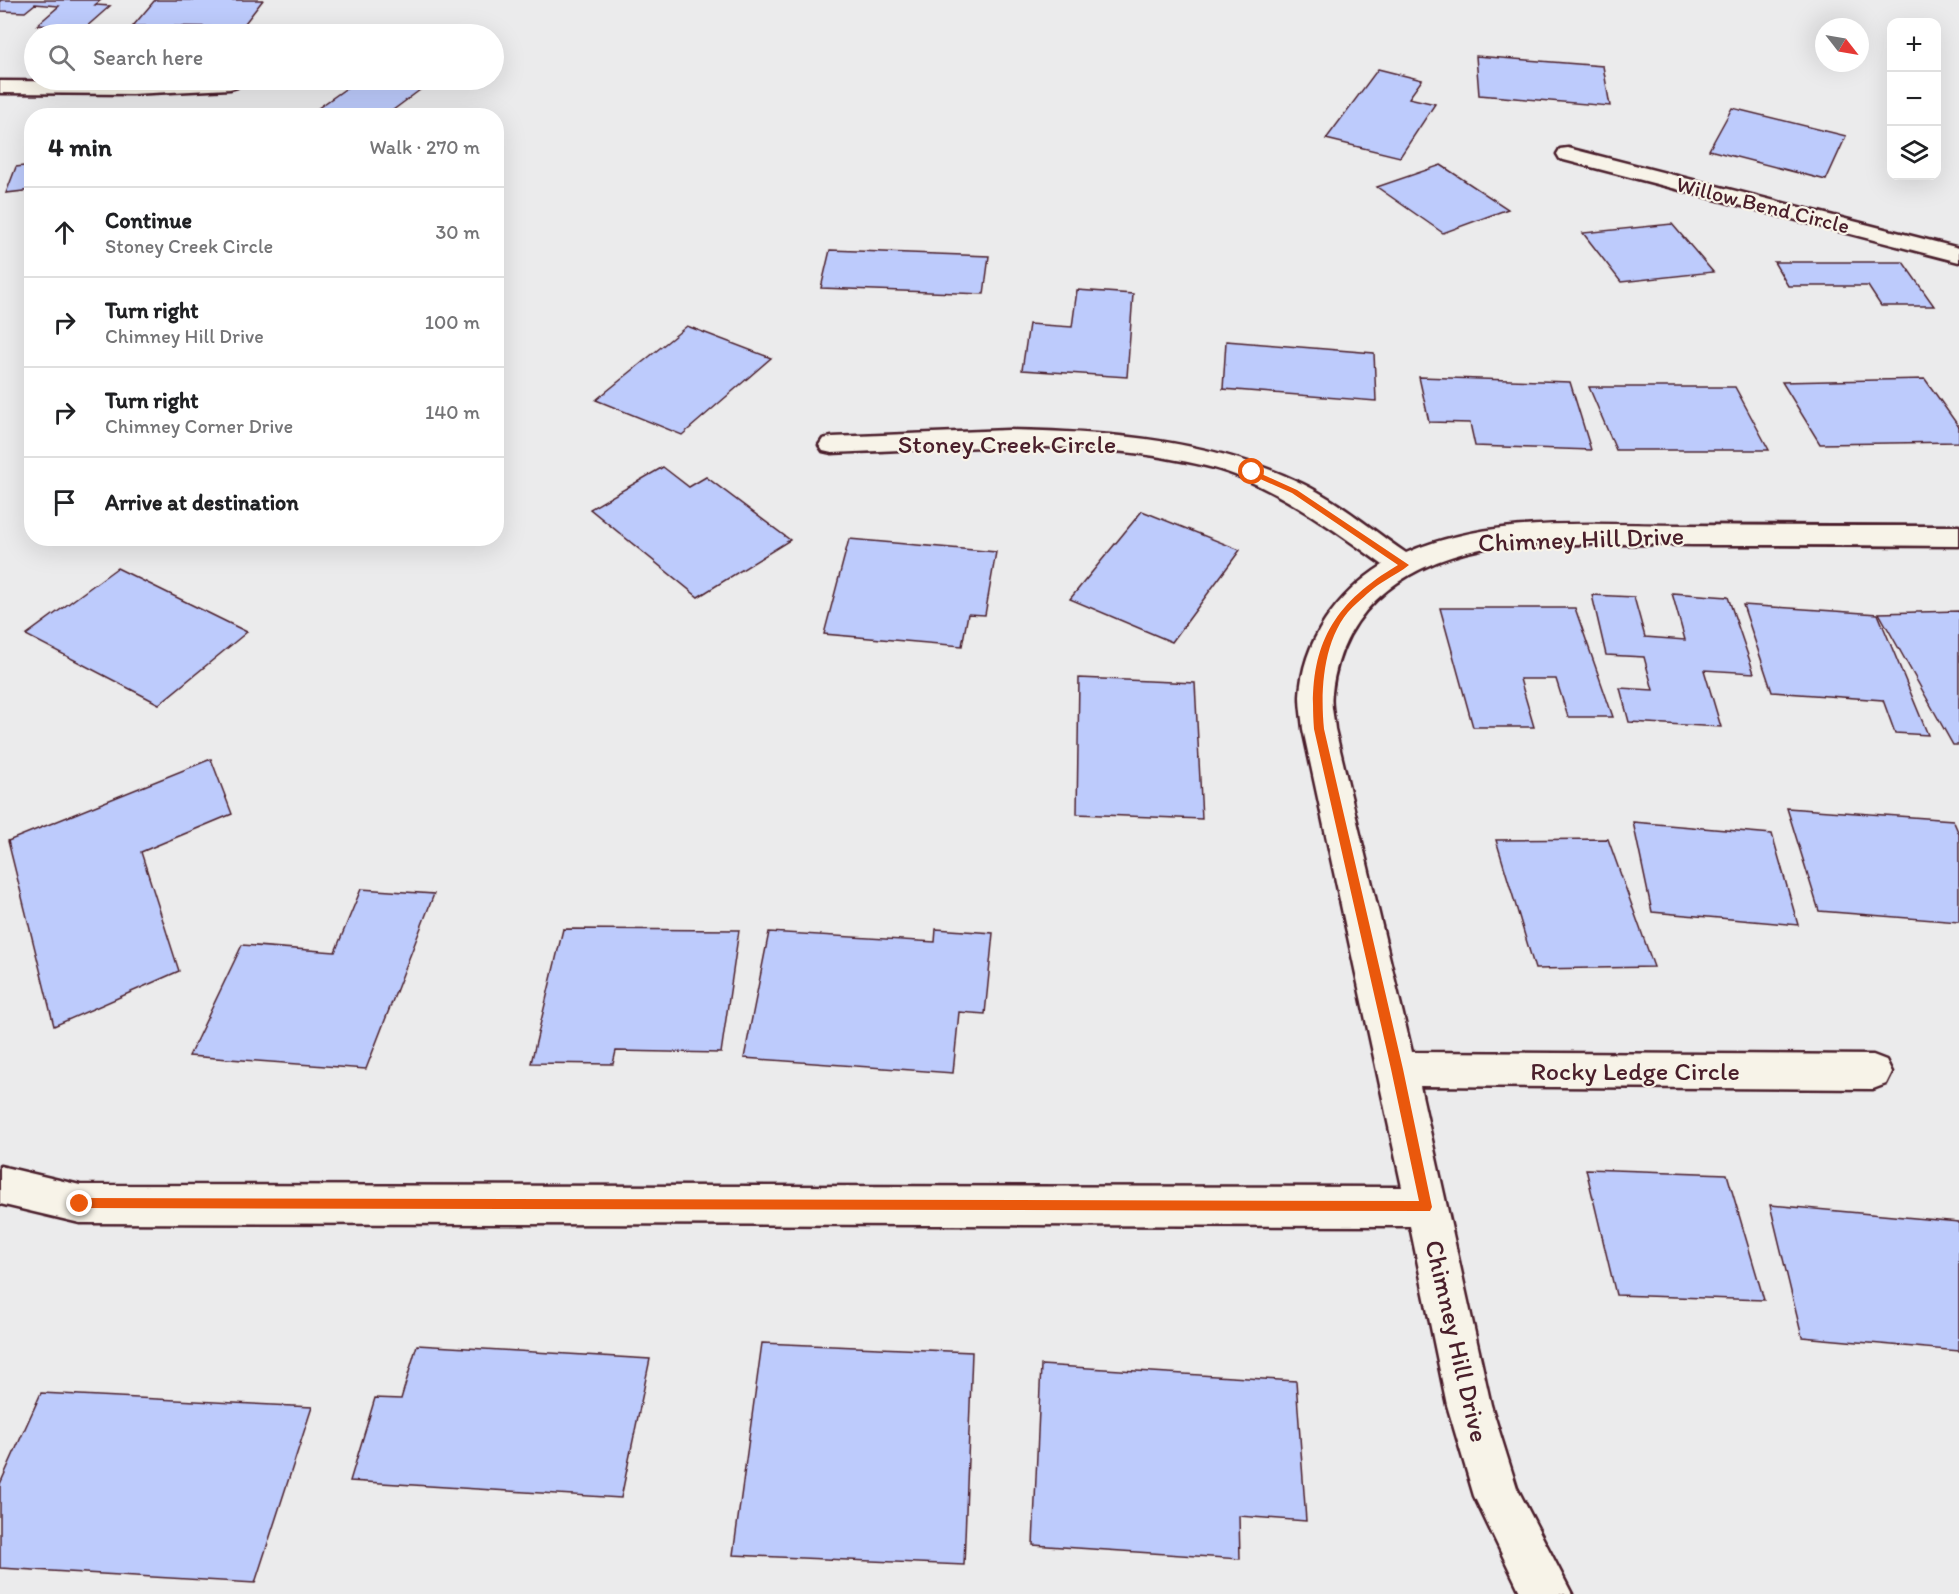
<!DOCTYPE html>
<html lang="en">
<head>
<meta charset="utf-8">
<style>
	:root { --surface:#fff; --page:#f6f6f6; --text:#202124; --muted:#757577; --line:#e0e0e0 }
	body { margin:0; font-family:Itim,sans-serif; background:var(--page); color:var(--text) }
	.controls { position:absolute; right:18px; top:18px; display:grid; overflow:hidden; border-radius:12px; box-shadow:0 6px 24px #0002 }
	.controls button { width:54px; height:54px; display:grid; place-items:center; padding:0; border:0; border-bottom:2px solid var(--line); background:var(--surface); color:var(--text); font:30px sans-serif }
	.compass { position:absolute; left:1815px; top:18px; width:54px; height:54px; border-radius:50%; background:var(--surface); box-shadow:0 6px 24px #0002; rotate:121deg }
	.stop { position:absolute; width:18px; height:18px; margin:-14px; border:4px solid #ea580c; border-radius:50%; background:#fff }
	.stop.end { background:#ea580c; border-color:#fff; box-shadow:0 2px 6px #0008 }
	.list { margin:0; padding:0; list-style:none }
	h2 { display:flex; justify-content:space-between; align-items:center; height:78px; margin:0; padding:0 24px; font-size:26px }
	h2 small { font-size:20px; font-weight:400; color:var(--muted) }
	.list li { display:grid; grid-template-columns:39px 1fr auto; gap:18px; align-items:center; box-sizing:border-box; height:90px; padding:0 24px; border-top:2px solid var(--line) }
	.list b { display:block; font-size:22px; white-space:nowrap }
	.list p { margin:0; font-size:20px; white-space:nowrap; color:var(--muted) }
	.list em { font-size:20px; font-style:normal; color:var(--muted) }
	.icon { flex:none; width:33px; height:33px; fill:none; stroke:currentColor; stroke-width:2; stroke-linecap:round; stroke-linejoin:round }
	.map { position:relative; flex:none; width:1959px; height:1594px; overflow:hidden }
	.search { position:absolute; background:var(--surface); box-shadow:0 6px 24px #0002; left:24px; top:24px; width:480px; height:66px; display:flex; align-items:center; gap:15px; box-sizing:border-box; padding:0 21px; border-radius:33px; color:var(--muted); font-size:22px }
	.panel { position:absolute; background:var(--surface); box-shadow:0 6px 24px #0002; left:24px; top:108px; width:480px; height:438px; border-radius:24px }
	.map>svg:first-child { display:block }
	.building { fill:#bdcbfc; stroke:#4a1f2b; stroke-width:1.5 }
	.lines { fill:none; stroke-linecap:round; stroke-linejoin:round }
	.minor-casing { stroke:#4a1f2b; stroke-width:5 }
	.minor { fill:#f7f3e8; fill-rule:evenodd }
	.route { fill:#ea580c }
	.labels { text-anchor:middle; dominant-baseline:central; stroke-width:4.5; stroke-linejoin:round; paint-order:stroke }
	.far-street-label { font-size:22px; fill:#4a1f2b; stroke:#f7f3e8 }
	.street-label { font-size:26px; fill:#4a1f2b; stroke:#f7f3e8 }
</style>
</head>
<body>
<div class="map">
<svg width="1959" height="1594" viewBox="0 0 1959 1594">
	<rect width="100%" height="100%" fill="#ebebec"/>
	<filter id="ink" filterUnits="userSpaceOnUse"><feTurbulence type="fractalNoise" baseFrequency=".0167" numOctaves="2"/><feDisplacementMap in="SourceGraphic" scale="12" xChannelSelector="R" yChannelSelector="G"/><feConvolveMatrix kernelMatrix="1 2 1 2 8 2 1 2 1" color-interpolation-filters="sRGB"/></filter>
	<g filter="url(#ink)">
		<!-- building -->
		<g class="building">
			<polygon points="0,0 101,0 95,5 110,6 85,28 37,25 59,6 35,4 25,12 0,11"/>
			<polygon points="155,0 263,0 242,27 133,26"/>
			<polygon points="1476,56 1603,66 1610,106 1479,95"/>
			<polygon points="1378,69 1422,80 1409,98 1435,104 1400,157 1326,139"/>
			<polygon points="358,80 373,80 420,90 385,116 307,116"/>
			<polygon points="1732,108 1846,136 1826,180 1709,150"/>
			<polygon points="32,165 32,190 6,193 16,167"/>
			<polygon points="1441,165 1508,209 1443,233 1377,187"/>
			<polygon points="1672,224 1713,272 1621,282 1583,233"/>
			<polygon points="830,250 989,256 984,294 821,288"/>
			<polygon points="1774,262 1903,262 1934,306 1881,306 1868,286 1788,286"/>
			<polygon points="1077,290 1133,294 1127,377 1022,370 1029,324 1072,327"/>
			<polygon points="687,326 771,358 682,435 596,400"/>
			<polygon points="1226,341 1374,353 1376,401 1223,389"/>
			<polygon points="1419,377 1570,382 1591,450 1475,446 1470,423 1429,422"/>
			<polygon points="1925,379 1959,427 1959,442 1820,444 1782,382"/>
			<polygon points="1589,387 1735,387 1769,450 1616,450"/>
			<polygon points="663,467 689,487 706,477 790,540 698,597 590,509"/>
			<polygon points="1142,511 1240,550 1172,642 1070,599"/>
			<polygon points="849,539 996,552 985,615 968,614 962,646 824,634"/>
			<polygon points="117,568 247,632 159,704 26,635"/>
			<polygon points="1672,593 1728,597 1754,673 1704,670 1721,727 1629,722 1620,688 1653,690 1644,657 1606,655 1592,595 1634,597 1645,637 1685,640"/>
			<polygon points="1743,605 1878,614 1928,735 1895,733 1883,700 1772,692"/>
			<polygon points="1440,608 1575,608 1613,717 1568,717 1556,679 1520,679 1534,727 1473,727"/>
			<polygon points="1959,611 1959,745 1953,745 1879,613"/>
			<polygon points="1079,678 1195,683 1202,819 1077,814"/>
			<polygon points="211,759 232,814 141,852 179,971 54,1026 8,841"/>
			<polygon points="1787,808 1953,820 1959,834 1959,922 1819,911"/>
			<polygon points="1633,822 1772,834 1798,925 1652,912"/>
			<polygon points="1608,839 1654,967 1535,969 1496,840"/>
			<polygon points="361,889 434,894 366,1069 189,1056 242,945 335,952"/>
			<polygon points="563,929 739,930 721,1053 616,1051 613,1064 531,1063"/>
			<polygon points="936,929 993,933 985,1014 959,1012 953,1073 744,1058 769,932 935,942"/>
			<polygon points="1586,1169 1727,1174 1764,1300 1616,1295"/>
			<polygon points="1770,1205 1959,1222 1959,1351 1802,1337"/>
			<polygon points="762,1343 972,1352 964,1565 733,1555"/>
			<polygon points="417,1345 650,1359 621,1498 350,1481 375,1398 401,1399"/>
			<polygon points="1041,1365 1296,1381 1306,1521 1239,1516 1240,1559 1033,1545"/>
			<polygon points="41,1393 312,1407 255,1583 0,1568 0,1484"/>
		</g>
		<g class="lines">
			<defs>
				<g id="minor">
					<polygon points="180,80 238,80 240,83 237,87 230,89 132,94 0,93 0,81 132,82"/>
					<polygon points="1568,148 1959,248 1959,262 1560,159 1557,154 1560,149"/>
					<path d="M 1008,430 C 1109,432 1210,439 1303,484 C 1340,502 1372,530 1406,553 C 1494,515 1592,525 1685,525 C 1777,526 1868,526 1959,526 L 1959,546 C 1870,545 1781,545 1692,545 C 1642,544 1592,543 1542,545 C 1527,545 1512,544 1497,546 C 1413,559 1342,603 1332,693 C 1330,705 1334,717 1335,729 L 1412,1052 L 1873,1055 L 1886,1060 L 1892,1072 L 1886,1084 L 1873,1089 L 1420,1086 L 1491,1405 L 1517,1488 L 1572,1594 L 1521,1594 L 1474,1496 L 1447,1405 L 1410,1226 L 80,1223 L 0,1204 L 0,1166 L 80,1185 L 1402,1187 L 1303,729 C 1302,718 1300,707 1300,697 C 1302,641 1338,593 1383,565 C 1334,530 1291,498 1235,475 C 1210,465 1182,461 1155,456 C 1049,440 939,449 832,453 L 823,451 L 819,445 L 823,439 L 832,437 Z"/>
				</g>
			</defs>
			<!-- minor casing -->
			<use href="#minor" class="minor-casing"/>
			<!-- minor -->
			<use href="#minor" class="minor"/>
		</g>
	</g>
	<!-- route -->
	<path class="route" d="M 1249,471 L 1255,471 L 1297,490 L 1409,565 C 1402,571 1393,575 1386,580 C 1375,586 1366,595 1357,603 C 1323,632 1320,689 1324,729 L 1403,1069 L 1432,1207 L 1430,1211 L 76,1208 L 76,1200 L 80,1198 L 1419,1201 L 1391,1069 L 1314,729 C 1308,649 1329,606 1398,565 L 1292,493 L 1249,474 Z"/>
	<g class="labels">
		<!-- far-street labels -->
		<g class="far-street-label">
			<text transform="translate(1763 205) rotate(14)">Willow Bend Circle</text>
		</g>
		<!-- street labels -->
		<g class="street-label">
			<text x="1007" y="444">Stoney Creek Circle</text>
			<text transform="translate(1581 539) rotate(-2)">Chimney Hill Drive</text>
			<text x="1635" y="1071">Rocky Ledge Circle</text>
			<text transform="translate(1457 1341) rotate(77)">Chimney Hill Drive</text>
		</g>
	</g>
</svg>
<div class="controls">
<button>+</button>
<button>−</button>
<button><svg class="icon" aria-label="layers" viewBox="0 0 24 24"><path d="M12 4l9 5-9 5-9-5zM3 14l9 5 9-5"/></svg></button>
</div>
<svg class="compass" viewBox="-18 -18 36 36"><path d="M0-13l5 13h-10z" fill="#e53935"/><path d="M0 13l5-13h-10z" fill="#757577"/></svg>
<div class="stop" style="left:1252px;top:472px"></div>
<div class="stop end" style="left:80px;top:1204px"></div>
<div class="search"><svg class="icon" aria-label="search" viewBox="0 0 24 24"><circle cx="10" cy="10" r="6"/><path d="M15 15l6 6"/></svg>Search here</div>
<section class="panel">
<h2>4 min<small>Walk · 270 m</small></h2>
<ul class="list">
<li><svg class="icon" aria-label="ahead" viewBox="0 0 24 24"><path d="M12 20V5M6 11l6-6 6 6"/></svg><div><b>Continue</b><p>Stoney Creek Circle</p></div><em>30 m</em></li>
<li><svg class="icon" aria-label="right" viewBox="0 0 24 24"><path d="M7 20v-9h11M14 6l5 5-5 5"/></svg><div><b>Turn right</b><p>Chimney Hill Drive</p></div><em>100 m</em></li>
<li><svg class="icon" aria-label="right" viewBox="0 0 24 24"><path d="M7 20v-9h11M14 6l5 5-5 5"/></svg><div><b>Turn right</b><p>Chimney Corner Drive</p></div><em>140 m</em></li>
<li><svg class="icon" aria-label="arrive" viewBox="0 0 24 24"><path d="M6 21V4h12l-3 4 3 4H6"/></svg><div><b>Arrive at destination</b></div></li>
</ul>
</section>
</div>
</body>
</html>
